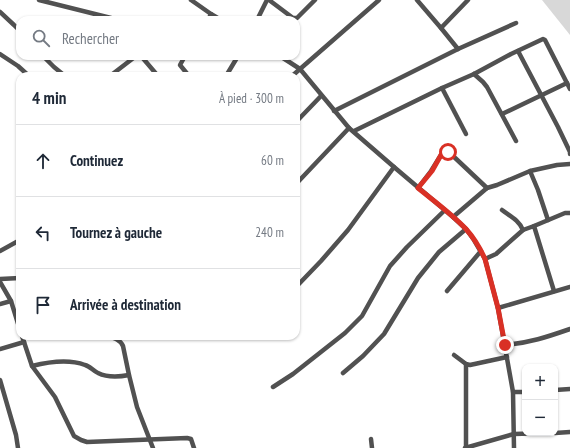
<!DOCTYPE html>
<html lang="fr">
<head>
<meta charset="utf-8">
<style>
	:root { --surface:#fff; --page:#f6f6f7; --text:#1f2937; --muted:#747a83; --line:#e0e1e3 }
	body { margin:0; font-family:"PT Sans Narrow",sans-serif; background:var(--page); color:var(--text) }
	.controls { position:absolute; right:12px; bottom:12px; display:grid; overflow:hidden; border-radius:8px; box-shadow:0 1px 3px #0004 }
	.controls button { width:36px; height:36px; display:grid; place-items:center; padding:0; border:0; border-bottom:1px solid var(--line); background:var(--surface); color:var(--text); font:20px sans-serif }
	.stop { position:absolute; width:12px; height:12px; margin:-9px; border:3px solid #d93025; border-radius:50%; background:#fff }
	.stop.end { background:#d93025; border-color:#fff; box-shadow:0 1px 4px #0008 }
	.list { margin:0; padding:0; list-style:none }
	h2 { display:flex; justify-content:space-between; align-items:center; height:52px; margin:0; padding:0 16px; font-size:17px }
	h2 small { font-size:13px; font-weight:400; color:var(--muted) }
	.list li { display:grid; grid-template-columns:26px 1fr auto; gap:12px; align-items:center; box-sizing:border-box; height:72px; padding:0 16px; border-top:1px solid var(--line) }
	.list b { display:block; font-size:15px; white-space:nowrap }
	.list em { font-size:13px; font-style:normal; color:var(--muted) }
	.icon { flex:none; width:22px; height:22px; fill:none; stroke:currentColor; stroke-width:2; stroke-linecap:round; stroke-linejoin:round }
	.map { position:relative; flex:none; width:570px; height:448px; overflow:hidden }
	.search { position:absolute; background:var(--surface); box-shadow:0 1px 3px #0004; left:16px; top:16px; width:284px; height:44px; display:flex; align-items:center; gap:10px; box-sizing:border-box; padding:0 14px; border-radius:12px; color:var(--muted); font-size:15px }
	.panel { position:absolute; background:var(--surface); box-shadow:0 1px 3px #0004; left:16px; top:72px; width:284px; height:268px; border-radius:12px }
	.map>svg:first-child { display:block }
	.green { fill:#d8d8d8 }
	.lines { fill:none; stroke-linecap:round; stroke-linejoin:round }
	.street { stroke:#515151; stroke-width:4.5 }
	.route { stroke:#d93025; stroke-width:5 }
</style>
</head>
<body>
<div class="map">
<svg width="570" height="448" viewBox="0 0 570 448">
	<rect width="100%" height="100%" fill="#fff"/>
	<!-- green -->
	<polygon class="green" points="542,0 570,0 570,35"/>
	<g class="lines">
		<!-- street -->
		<g class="street">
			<polyline points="39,0 111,18 113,20"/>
			<polyline points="191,0 211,14 208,20"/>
			<polyline points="269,0 293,18 297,18 315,0"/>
			<polyline points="417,0 441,28 458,49"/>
			<polyline points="0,12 14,25 20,31"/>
			<polyline points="211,14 221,20"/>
			<polyline points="257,20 267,0"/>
			<polyline points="441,28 468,0"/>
			<polyline points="518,51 558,127 570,152 570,154"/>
			<polyline points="0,54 18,66 29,76"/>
			<polyline points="43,56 54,67 65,76"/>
			<polyline points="141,56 158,76"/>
			<polyline points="185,56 180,65 189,76"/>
			<polyline points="280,56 300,69 349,128 394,167 453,217 466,229 474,240 485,259 498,308 513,392 514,448"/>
			<polyline points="474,74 483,82 487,87 516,141"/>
			<polyline points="110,76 136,56"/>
			<polyline points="226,76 238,56"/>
			<polyline points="292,76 379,0"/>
			<polyline points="442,88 466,134"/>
			<polyline points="334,111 458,49 516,23"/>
			<polyline points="502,114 567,83"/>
			<polyline points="296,122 321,96"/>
			<polyline points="354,131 442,88 474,74 511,54 543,39 545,40 570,89"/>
			<polyline points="530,171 538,190 548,220"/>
			<polyline points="296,184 349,128"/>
			<polyline points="418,188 431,171 441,155 444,152 448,152 452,155 487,188"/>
			<path d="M 502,210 C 510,216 519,220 523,230"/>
			<polyline points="453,217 487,188 497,185 530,171 557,165 570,164"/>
			<polyline points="534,226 565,213 570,213"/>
			<polyline points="0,251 20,240"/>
			<polyline points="485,259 496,254 523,230 534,226 554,291"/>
			<polyline points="0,279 20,278"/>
			<polyline points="0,282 11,301 20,330"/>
			<polyline points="296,287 321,261 348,230 394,167"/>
			<polyline points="447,291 481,251"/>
			<polyline points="0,304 11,301"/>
			<polyline points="498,308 570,287"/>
			<polyline points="22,336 32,366 55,397 74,436 81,440 87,442 187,438 191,439 194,448"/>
			<path d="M 106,336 C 114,338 120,339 123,346 L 129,375 L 137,407 L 153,448"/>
			<path d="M 505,345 C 529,343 547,337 570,329"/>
			<polyline points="0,349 24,342"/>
			<polyline points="454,355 466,364 470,365 507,357"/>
			<path d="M 32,366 C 48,362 69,359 85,365 C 90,366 93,371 98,373 C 108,378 119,377 129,375"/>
			<polyline points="343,373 363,356 384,334 418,278 439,252 466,229"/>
			<polyline points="0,380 16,435 18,448"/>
			<polyline points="273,387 293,374 345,333 362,316 390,266 407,247 445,210"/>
			<polyline points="555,390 570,389"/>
			<polyline points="513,392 525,392"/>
			<polyline points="555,433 570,432"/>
			<polyline points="371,439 372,448"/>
			<polyline points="465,448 514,434 547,433"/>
			<polyline points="466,448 466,364"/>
		</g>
	</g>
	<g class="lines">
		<!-- route -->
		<path class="route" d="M 448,152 L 444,152 L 441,155 L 432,171 L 418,188 C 434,201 452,214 466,229 C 474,238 480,248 485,259 L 498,308 L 505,345"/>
	</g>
</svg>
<div class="controls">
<button>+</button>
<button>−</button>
</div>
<div class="stop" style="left:448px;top:152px"></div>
<div class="stop end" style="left:505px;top:345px"></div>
<div class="search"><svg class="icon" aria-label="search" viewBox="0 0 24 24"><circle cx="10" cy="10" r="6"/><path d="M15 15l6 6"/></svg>Rechercher</div>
<section class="panel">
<h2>4 min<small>À pied · 300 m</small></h2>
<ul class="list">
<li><svg class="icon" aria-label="ahead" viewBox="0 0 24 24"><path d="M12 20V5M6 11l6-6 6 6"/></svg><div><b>Continuez</b></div><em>60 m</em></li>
<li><svg class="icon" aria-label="left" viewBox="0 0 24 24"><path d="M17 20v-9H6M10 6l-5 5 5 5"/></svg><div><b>Tournez à gauche</b></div><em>240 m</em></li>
<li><svg class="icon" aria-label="arrive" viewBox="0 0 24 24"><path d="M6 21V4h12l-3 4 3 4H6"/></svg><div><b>Arrivée à destination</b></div></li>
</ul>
</section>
</div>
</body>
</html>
